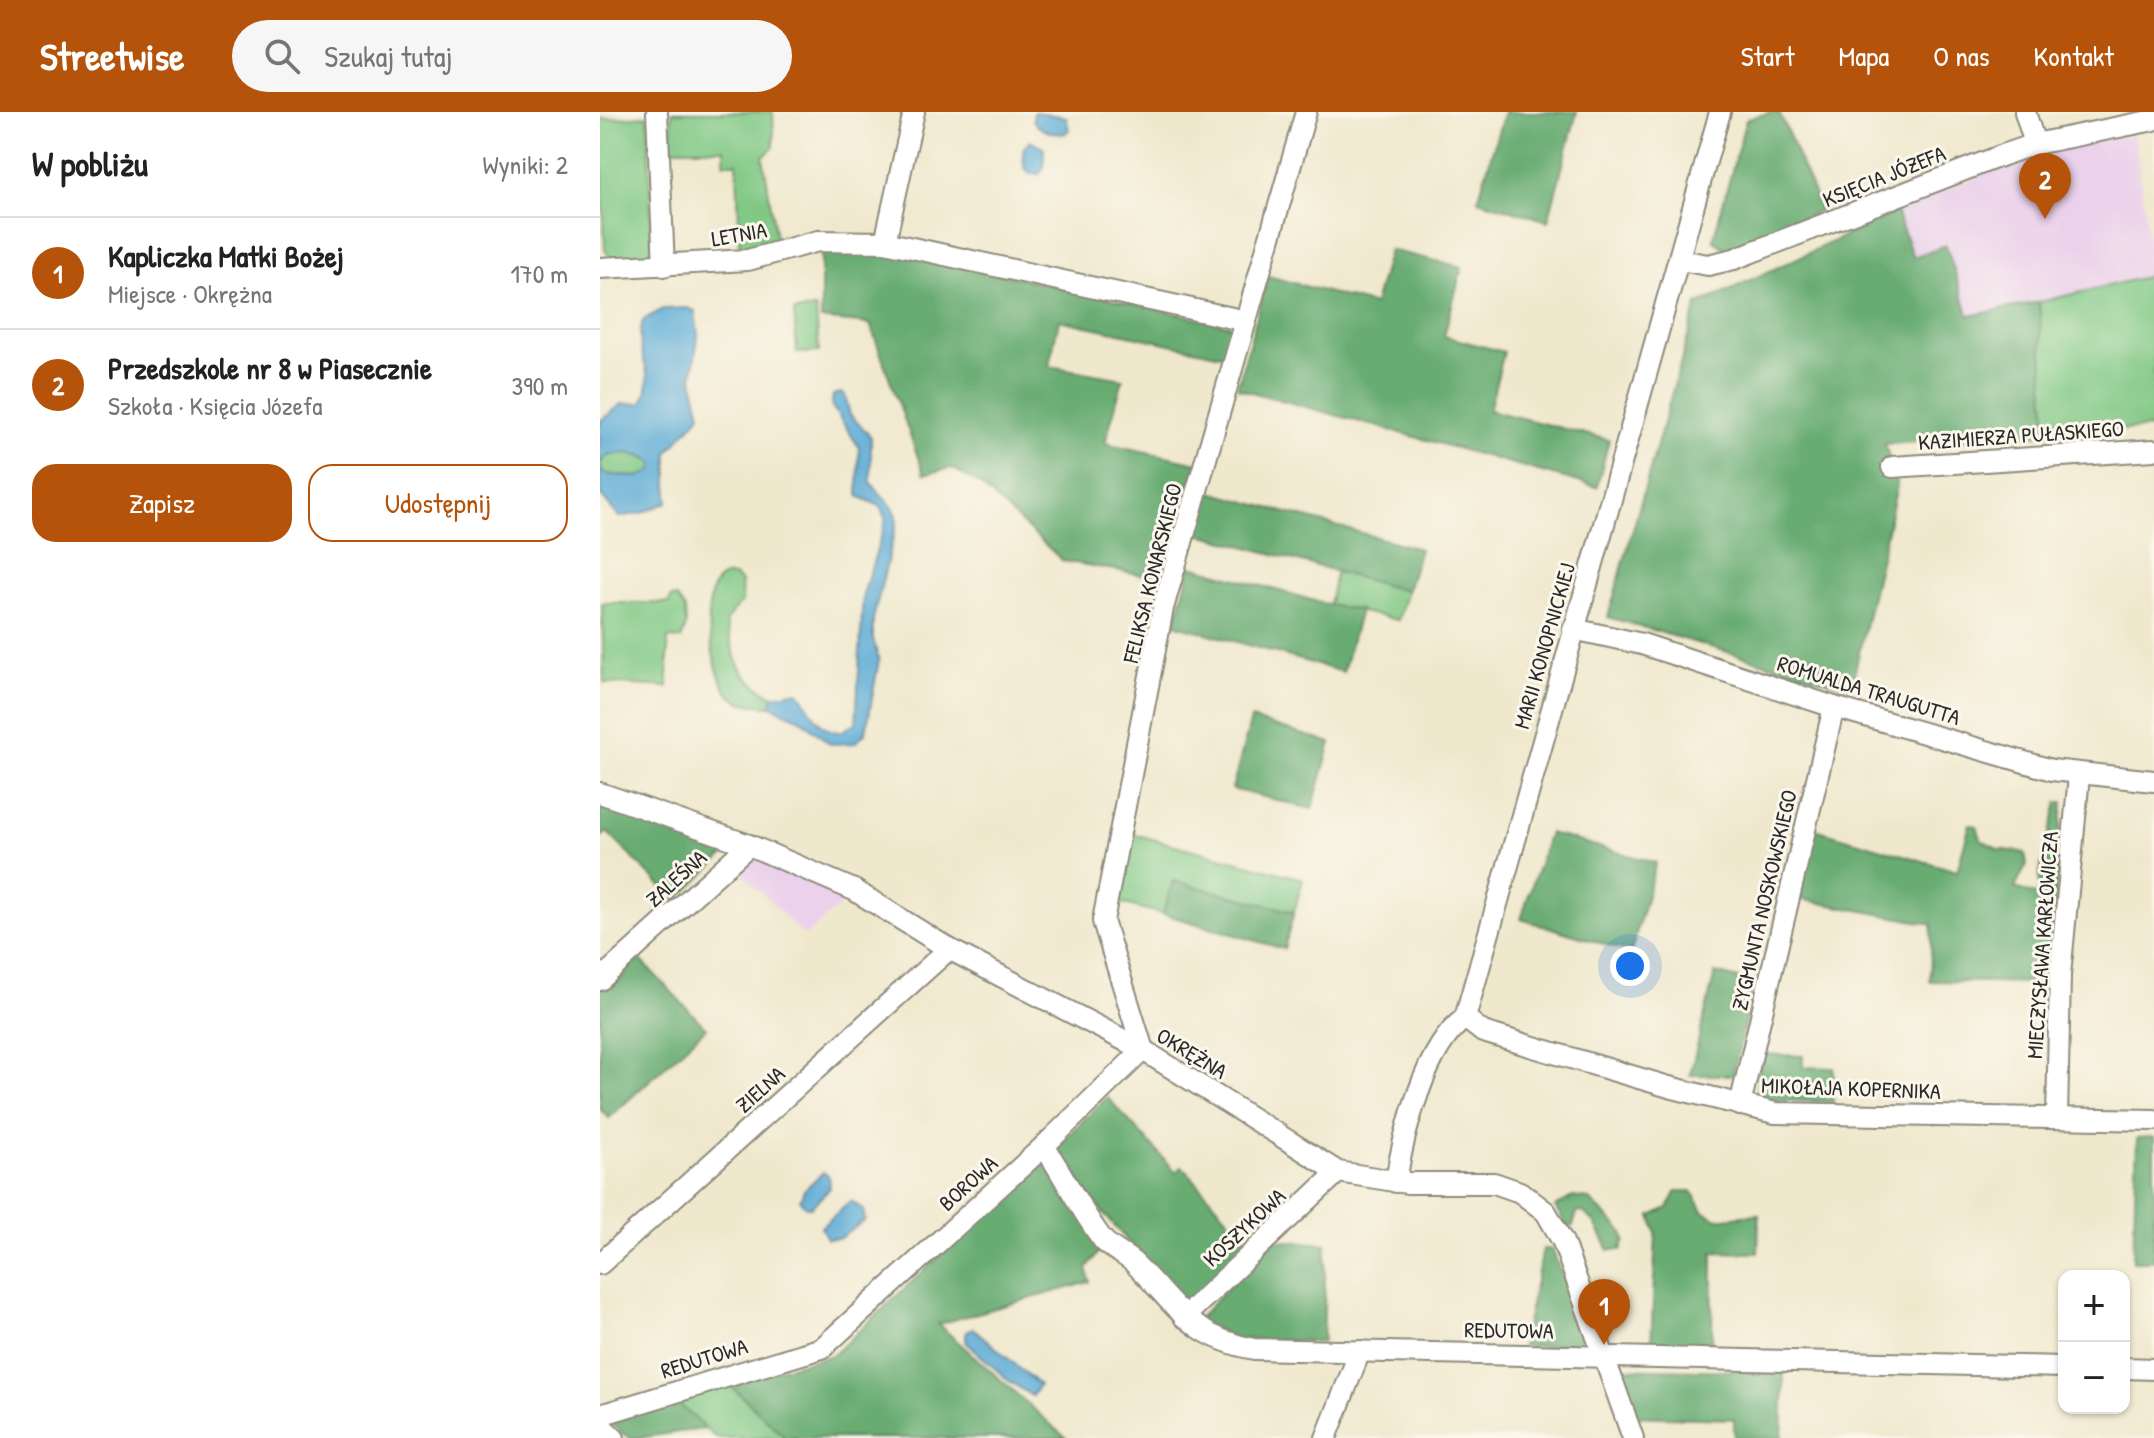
<!DOCTYPE html>
<html lang="pl">
<head>
<meta charset="utf-8">
<style>
	:root { --surface:#fff; --page:#f6f6f6; --text:#222; --muted:#767676; --line:#e0e0e0; --accent:#b45309 }
	body { margin:0; font-family:"Patrick Hand",sans-serif; background:var(--page); color:var(--text) }
	.controls { position:absolute; right:24px; bottom:24px; display:grid; overflow:hidden; border-radius:16px; box-shadow:0 2px 6px #0004 }
	.controls button { width:72px; height:72px; display:grid; place-items:center; padding:0; border:0; border-bottom:2px solid var(--line); background:var(--surface); color:var(--text); font:40px sans-serif }
	.you { position:absolute; left:1030px; top:854px; width:28px; height:28px; margin:-20px; border:6px solid #fff; border-radius:50%; background:#1a73e8; box-shadow:0 0 0 12px #1a73e833 }
	.badge { display:grid; place-items:center; width:52px; height:52px; border-radius:50%; background:var(--accent); color:#fff; font-size:26px; font-weight:700 }
	.pin { position:absolute; translate:-50% -66px; filter:drop-shadow(0 2px 4px #0008) }
	.pin::after { content:''; position:absolute; top:42px; width:28px; height:24px; background:inherit; clip-path:polygon(0 0,100% 0,50% 100%) }
	.list { margin:0; padding:0; list-style:none }
	h2 { display:flex; justify-content:space-between; align-items:center; height:104px; margin:0; padding:0 32px; font-size:34px }
	h2 small { font-size:26px; font-weight:400; color:var(--muted) }
	.list li { display:grid; grid-template-columns:52px 1fr auto; gap:24px; align-items:center; box-sizing:border-box; height:112px; padding:0 32px; border-top:2px solid var(--line) }
	.list b { display:block; font-size:30px; white-space:nowrap }
	.list p { margin:0; font-size:26px; white-space:nowrap; color:var(--muted) }
	.list em { font-size:26px; font-style:normal; color:var(--muted) }
	.actions { display:flex; gap:16px; padding:24px 32px }
	.actions a { flex:1; padding:18px 0; border:2px solid var(--accent); border-radius:24px; text-align:center; font-size:28px; color:var(--accent) }
	.actions .main { background:var(--accent); color:#fff }
	.icon { flex:none; width:44px; height:44px; fill:none; stroke:currentColor; stroke-width:2; stroke-linecap:round; stroke-linejoin:round }
	.map { position:relative; flex:none; width:1554px; height:1326px; overflow:hidden }
	header { display:flex; align-items:center; gap:48px; box-sizing:border-box; height:112px; padding:0 40px; background:var(--accent); color:#fff }
	header strong { font-size:38px }
	nav { display:flex; gap:44px; margin-inline-start:auto; font-size:28px }
	.search { width:560px; height:72px; background:var(--page); display:flex; align-items:center; gap:20px; box-sizing:border-box; padding:0 28px; border-radius:44px; color:var(--muted); font-size:30px }
	main { display:flex }
	aside { flex:1; background:var(--surface) }
	.map>svg:first-child { display:block }
	.built { fill:#ebd1eb }
	.green { fill:#80c884; stroke:#567a58; stroke-width:2 }
	.forest { fill:#68ac72; stroke:#4a6c4e; stroke-width:2 }
	.water { fill:#5babd5; stroke:#436b80; stroke-width:2 }
	.lines { fill:none; stroke-linecap:round; stroke-linejoin:round }
	.minor-casing { stroke:#8e8a7c; stroke-width:24 }
	.minor { stroke:#fff; stroke-width:20 }
	.labels { text-anchor:middle; dominant-baseline:central; stroke-width:6; stroke-linejoin:round; paint-order:stroke }
	.street-label { font-size:22px; fill:#2b2b2b; stroke:#fbf7ec }
</style>
</head>
<body>
<header>
<strong>Streetwise</strong>
<div class="search"><svg class="icon" aria-label="search" viewBox="0 0 24 24"><circle cx="10" cy="10" r="6"/><path d="M15 15l6 6"/></svg>Szukaj tutaj</div>
<nav><a>Start</a><a>Mapa</a><a>O nas</a><a>Kontakt</a></nav>
</header>
<main>
<aside>
<h2>W pobliżu<small>Wyniki: 2</small></h2>
<ul class="list">
<li><span class="badge">1</span><div><b>Kapliczka Matki Bożej</b><p>Miejsce · Okrężna</p></div><em>170 m</em></li>
<li><span class="badge">2</span><div><b>Przedszkole nr 8 w Piasecznie</b><p>Szkoła · Księcia Józefa</p></div><em>390 m</em></li>
</ul>
<div class="actions"><a class="main">Zapisz</a><a>Udostępnij</a></div>
</aside>
<div class="map">
<svg width="1554" height="1326" viewBox="0 0 1554 1326">
	<rect width="100%" height="100%" fill="#fbf7ec"/>
	<filter id="ink" filterUnits="userSpaceOnUse"><feTurbulence type="fractalNoise" baseFrequency=".0125" numOctaves="2"/><feDisplacementMap in="SourceGraphic" scale="16" xChannelSelector="R" yChannelSelector="G"/><feConvolveMatrix kernelMatrix="1 2 1 2 8 2 1 2 1" color-interpolation-filters="sRGB"/></filter>
	<filter id="wash" filterUnits="userSpaceOnUse"><feTurbulence type="fractalNoise" baseFrequency=".006" numOctaves="4" result="noise"/><feDisplacementMap in="SourceGraphic" scale="32" xChannelSelector="R" yChannelSelector="G"/><feGaussianBlur stdDeviation="1.8" result="paint"/><feColorMatrix in="noise" values="0 0 0 0 0 0 0 0 0 0 0 0 0 0 0 0 0 1.4 0 .05"/><feComposite in="paint" operator="in"/></filter>
	<g filter="url(#wash)">
		<rect width="100%" height="100%" fill="#f0e8cd"/>
		<!-- built -->
		<g class="built">
			<polygon points="1534,23 1554,163 1369,205 1346,133 1313,145 1296,100 1397,56 1489,29"/>
			<polygon points="150,742 251,784 204,824 136,755"/>
		</g>
		<!-- green -->
		<g class="green">
			<polygon points="72,0 173,0 174,35 163,45 177,133 140,144 137,51 124,51 124,37 71,37"/>
			<polygon points="48,4 52,137 44,147 12,148 5,138 0,7"/>
			<polygon points="1554,163 1554,316 1447,322 1439,190"/>
			<polygon points="216,197 219,240 197,241 194,199"/>
			<polygon points="28,341 51,348 54,353 51,360 38,365 3,362 0,349 9,342"/>
			<polygon points="736,460 807,479 798,508 729,493"/>
			<path d="M 135,464 L 141,470 L 142,489 L 126,509 C 135,548 136,564 173,584 L 171,594 C 157,593 141,594 130,583 C 113,568 96,476 123,465 C 126,463 131,464 135,464 Z"/>
			<polygon points="71,485 77,486 85,497 86,514 81,527 68,526 68,575 4,571 2,491 69,491"/>
			<polygon points="526,720 703,767 694,800 574,769 563,802 513,789"/>
			<polygon points="127,1270 186,1326 116,1326 73,1286"/>
		</g>
		<!-- forest -->
		<g class="forest">
			<polygon points="904,0 977,0 948,109 878,88"/>
			<polygon points="1172,0 1179,0 1221,98 1130,140 1113,128 1146,7"/>
			<polygon points="1296,100 1313,145 1346,133 1369,204 1439,190 1447,322 1285,332 1297,374 1251,576 1008,505 1097,193"/>
			<polygon points="281,135 633,214 626,244 459,208 449,254 523,267 505,331 598,351 562,466 463,449 380,373 352,356 324,362 270,212 221,207 221,136"/>
			<polygon points="789,138 862,155 844,224 904,240 889,298 1009,328 997,375 637,276 668,164 774,193"/>
			<polygon points="603,378 820,437 807,479 600,422"/>
			<polygon points="591,454 729,493 760,498 743,560 574,512"/>
			<polygon points="651,607 731,631 712,697 632,677"/>
			<polygon points="0,690 133,735 76,789 7,720 0,726"/>
			<polygon points="1458,690 1463,690 1448,871 1330,869 1332,812 1199,787 1215,717 1357,759 1370,712 1377,714 1381,727 1398,737 1425,741 1427,752 1415,776 1439,784 1440,759"/>
			<polygon points="949,721 1056,751 1031,840 921,807"/>
			<polygon points="573,769 694,800 684,837 563,802"/>
			<polygon points="37,844 106,916 9,1006 0,997 0,878"/>
			<polygon points="1115,861 1154,871 1133,963 1090,963"/>
			<polygon points="1161,942 1203,944 1203,955 1234,956 1233,990 1156,988"/>
			<polygon points="507,985 576,1060 582,1054 652,1133 584,1195 451,1040"/>
			<polygon points="1554,1025 1554,1149 1533,1149 1537,1026"/>
			<polygon points="443,1048 505,1132 487,1156 490,1170 338,1212 466,1326 186,1326 127,1270 233,1243"/>
			<polygon points="1077,1079 1092,1079 1103,1099 1117,1107 1159,1102 1158,1141 1113,1140 1112,1237 1051,1235 1056,1120 1051,1104 1068,1096"/>
			<polygon points="972,1085 989,1087 1023,1120 1025,1129 1021,1138 1009,1138 994,1110 983,1100 977,1101 973,1114 967,1115 955,1095"/>
			<polygon points="674,1128 726,1132 723,1230 634,1227 596,1209"/>
			<polygon points="943,1137 952,1137 990,1236 922,1234"/>
			<polygon points="1012,1256 1184,1260 1182,1326 1134,1326 1134,1307 1029,1304"/>
			<path d="M 73,1286 L 106,1317 C 86,1318 47,1326 31,1326 C 22,1323 12,1312 5,1306 Z"/>
		</g>
		<!-- water -->
		<g class="water">
			<path d="M 434,0 L 466,5 L 469,18 L 464,22 C 451,21 440,19 433,8 Z"/>
			<polygon points="430,29 444,36 443,57 439,62 430,62 424,55 423,37"/>
			<path d="M 87,196 L 95,199 L 98,224 L 92,266 L 101,302 L 68,340 L 68,390 L 42,401 L 19,405 L 0,383 L 0,356 L 4,362 L 38,365 L 51,360 L 54,353 C 45,339 24,341 9,342 L 0,351 L 0,309 L 22,292 L 42,291 C 59,259 32,245 43,208 L 63,197 Z"/>
			<path d="M 240,281 L 245,283 L 250,303 L 271,325 L 271,371 L 294,397 L 297,410 L 273,507 L 273,527 L 279,548 L 266,620 L 255,631 L 230,632 L 201,607 L 171,594 L 173,584 L 198,579 C 210,594 218,620 241,620 L 256,611 L 263,483 L 286,408 L 280,394 L 258,384 L 259,335 L 231,293 L 233,283 Z"/>
			<polygon points="223,1060 229,1064 229,1077 211,1095 206,1095 200,1088 204,1078"/>
			<polygon points="251,1089 263,1097 265,1108 240,1126 227,1127 221,1115"/>
			<polygon points="373,1216 439,1273 432,1284 409,1269 366,1230 366,1220"/>
		</g>
	</g>
	<g filter="url(#ink)">
		<g class="lines">
			<defs>
				<g id="minor">
					<polyline points="57,0 64,154"/>
					<polyline points="1425,0 1435,32"/>
					<polyline points="285,130 314,0"/>
					<polyline points="1080,148 1108,153 1134,147 1403,43 1435,32 1554,8"/>
					<polyline points="0,156 148,148 218,129 285,130 646,209"/>
					<polyline points="1292,355 1554,338"/>
					<polyline points="973,517 1042,532 1234,595 1452,658 1554,669"/>
					<polyline points="0,681 149,733 254,778 349,837 543,938 738,1060 807,1071 894,1071 920,1080 946,1100 963,1130 1033,1326"/>
					<polyline points="0,868 149,733"/>
					<polyline points="865,906 883,920 1069,975 1175,1001 1554,1008"/>
					<polyline points="1140,993 1234,595"/>
					<polyline points="1457,1006 1460,863 1479,664"/>
					<path d="M 444,1034 C 464,1064 481,1099 503,1128 C 511,1137 524,1142 533,1150 C 578,1194 588,1224 654,1237 L 1464,1255"/>
					<path d="M 796,1070 C 803,1022 825,935 865,906 L 1120,0"/>
					<polyline points="0,1152 349,837"/>
					<polyline points="584,1205 738,1060"/>
					<polyline points="1524,1256 1554,1257"/>
					<polyline points="0,1303 222,1236 444,1034 543,938 503,809 563,496 706,0"/>
					<polyline points="0,1313 14,1326"/>
					<polyline points="726,1326 760,1239"/>
				</g>
			</defs>
			<!-- minor casing -->
			<use href="#minor" class="minor-casing"/>
			<!-- minor -->
			<use href="#minor" class="minor"/>
		</g>
	</g>
	<g class="labels">
		<!-- street labels -->
		<g class="street-label">
			<text transform="translate(1284 64) rotate(-22)">KSIĘCIA JÓZEFA</text>
			<text transform="translate(139 122) rotate(-10)">LETNIA</text>
			<text transform="translate(1421 323) rotate(-4)">KAZIMIERZA PUŁASKIEGO</text>
			<text transform="translate(552 461) rotate(-76)">FELIKSA KONARSKIEGO</text>
			<text transform="translate(944 534) rotate(-74)">MARII KONOPNICKIEJ</text>
			<text transform="translate(1269 578) rotate(17)">ROMUALDA TRAUGUTTA</text>
			<text transform="translate(76 766) rotate(-42)">ZALEŚNA</text>
			<text transform="translate(1164 788) rotate(-77)">ZYGMUNTA NOSKOWSKIEGO</text>
			<text transform="translate(1442 833) rotate(-86)">MIECZYSŁAWA KARŁOWICZA</text>
			<text transform="translate(592 941) rotate(31)">OKRĘŻNA</text>
			<text transform="translate(1251 976) rotate(2)">MIKOŁAJA KOPERNIKA</text>
			<text transform="translate(160 977) rotate(-42)">ZIELNA</text>
			<text transform="translate(368 1071) rotate(-42)">BOROWA</text>
			<text transform="translate(644 1115) rotate(-43)">KOSZYKOWA</text>
			<text transform="translate(909 1218) rotate(1)">REDUTOWA</text>
			<text transform="translate(104 1246) rotate(-17)">REDUTOWA</text>
		</g>
	</g>
</svg>
<div class="controls">
<button>+</button>
<button>−</button>
</div>
<div class="you"></div>
<div class="pin badge" style="left:1004px;top:1233px">1</div>
<div class="pin badge" style="left:1445px;top:107px">2</div>
</div>
</main>
</body>
</html>
